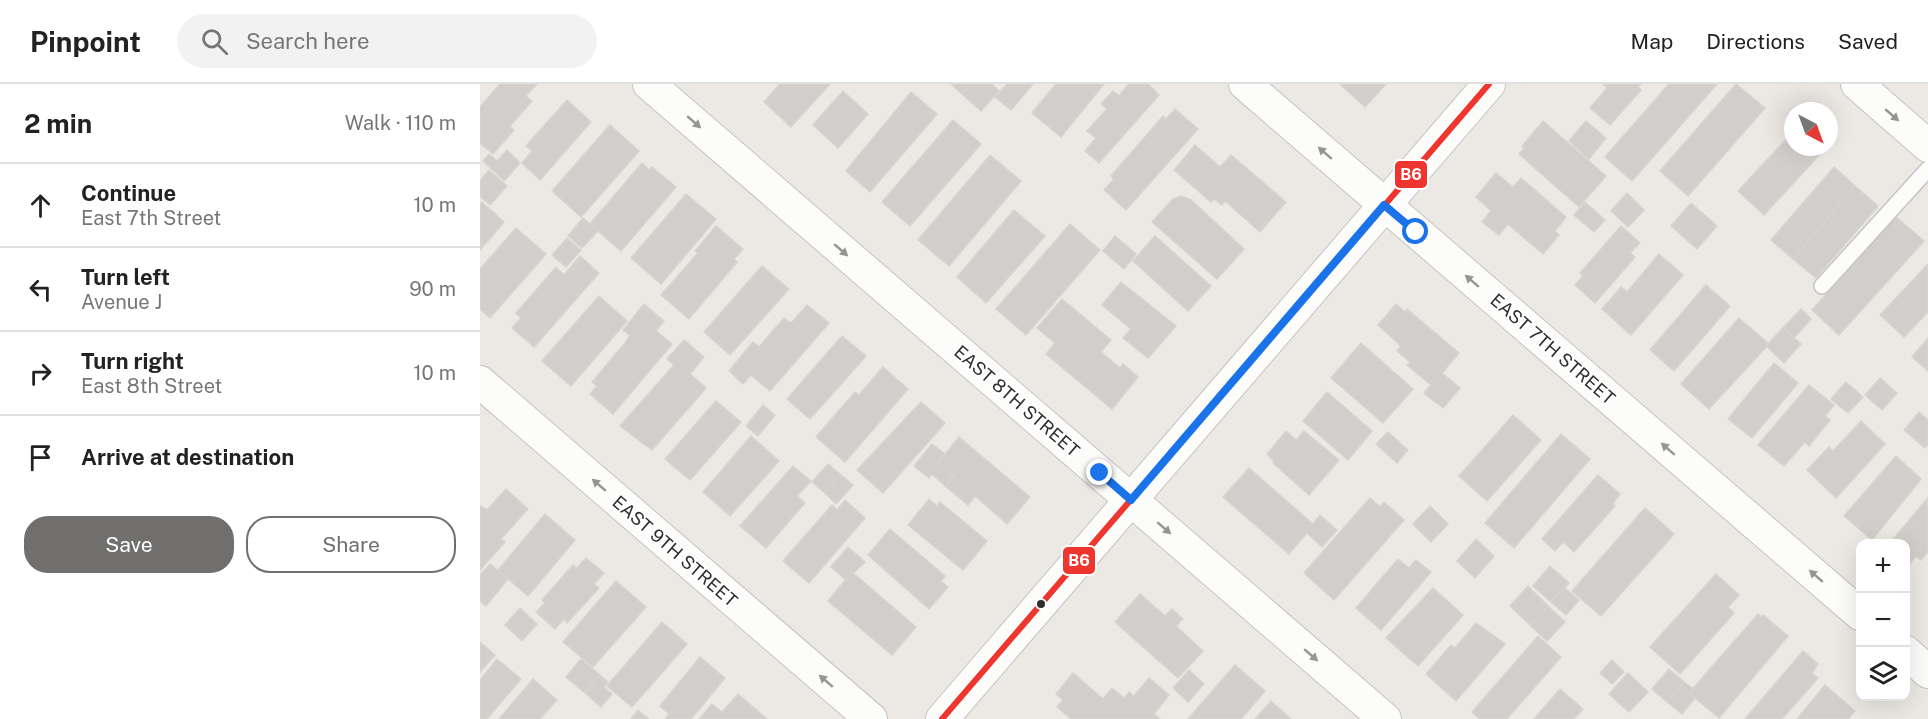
<!DOCTYPE html>
<html lang="en">
<head>
<meta charset="utf-8">
<style>
	:root { --surface:#fff; --page:#f2f2f2; --text:#222; --muted:#767676; --line:#e0e0e0; --accent:#706f6e }
	body { margin:0; font-family:"Public Sans",sans-serif; background:var(--page); color:var(--text) }
	.controls { position:absolute; right:18px; bottom:18px; display:grid; overflow:hidden; border-radius:12px; box-shadow:0 6px 24px #0002 }
	.controls button { width:54px; height:54px; display:grid; place-items:center; padding:0; border:0; border-bottom:2px solid var(--line); background:var(--surface); color:var(--text); font:30px sans-serif }
	.compass { position:absolute; left:1304px; top:18px; width:54px; height:54px; border-radius:50%; background:var(--surface); box-shadow:0 6px 24px #0002; rotate:139deg }
	.stop { position:absolute; width:18px; height:18px; margin:-14px; border:4px solid #1a73e8; border-radius:50%; background:#fff }
	.stop.end { background:#1a73e8; border-color:#fff; box-shadow:0 2px 6px #0008 }
	.list { margin:0; padding:0; list-style:none }
	h2 { display:flex; justify-content:space-between; align-items:center; height:78px; margin:0; padding:0 24px; font-size:26px }
	h2 small { font-size:20px; font-weight:400; color:var(--muted) }
	.list li { display:grid; grid-template-columns:39px 1fr auto; gap:18px; align-items:center; box-sizing:border-box; height:84px; padding:0 24px; border-top:2px solid var(--line) }
	.list b { display:block; font-size:22px; white-space:nowrap }
	.list p { margin:0; font-size:20px; white-space:nowrap; color:var(--muted) }
	.list em { font-size:20px; font-style:normal; color:var(--muted) }
	.actions { display:flex; gap:12px; padding:18px 24px }
	.actions a { flex:1; padding:14px 0; border:2px solid var(--accent); border-radius:24px; text-align:center; font-size:21px; color:var(--accent) }
	.actions .main { background:var(--accent); color:#fff }
	.icon { flex:none; width:33px; height:33px; fill:none; stroke:currentColor; stroke-width:2; stroke-linecap:round; stroke-linejoin:round }
	.map { position:relative; flex:none; width:1448px; height:635px; overflow:hidden }
	header { display:flex; align-items:center; gap:36px; box-sizing:border-box; height:84px; padding:0 30px; background:var(--surface); border-bottom:2px solid var(--line) }
	header strong { font-size:28px }
	nav { display:flex; gap:33px; margin-inline-start:auto; font-size:21px }
	.search { width:420px; height:54px; background:var(--page); display:flex; align-items:center; gap:15px; box-sizing:border-box; padding:0 21px; border-radius:33px; color:var(--muted); font-size:22px }
	main { display:flex }
	aside { flex:1; background:var(--surface) }
	.map>svg:first-child { display:block }
	.building { fill:#d1cecb; stroke:#d7d4d0; stroke-width:1.5 }
	.lines { fill:none; stroke-linecap:round; stroke-linejoin:round }
	.lane-casing { stroke:#c5c4c5; stroke-width:18 }
	.street-casing { stroke:#c5c4c5; stroke-width:34 }
	.lane { stroke:#fcfcfb; stroke-width:15 }
	.street { stroke:#fcfcfb; stroke-width:32 }
	.bus-1-casing { stroke:#fff; stroke-width:10 }
	.bus-1 { stroke:#ee352e; stroke-width:6 }
	.oneway { fill:#959594 }
	.route { stroke:#1a73e8; stroke-width:8 }
	.bus-dot { fill:#2e2e2e; stroke:#fff; stroke-width:2 }
	.labels { text-anchor:middle; dominant-baseline:central; stroke-width:4.5; stroke-linejoin:round; paint-order:stroke }
	.street-label { font-size:18px; fill:#2e2e2e; stroke:#fff }
	.line-badge { stroke:#fff; stroke-width:2 }
	.badge-label { font-size:16px; text-anchor:middle; font-weight:bold; fill:#fff }
</style>
</head>
<body>
<header>
<strong>Pinpoint</strong>
<div class="search"><svg class="icon" aria-label="search" viewBox="0 0 24 24"><circle cx="10" cy="10" r="6"/><path d="M15 15l6 6"/></svg>Search here</div>
<nav><a>Map</a><a>Directions</a><a>Saved</a></nav>
</header>
<main>
<aside>
<h2>2 min<small>Walk · 110 m</small></h2>
<ul class="list">
<li><svg class="icon" aria-label="ahead" viewBox="0 0 24 24"><path d="M12 20V5M6 11l6-6 6 6"/></svg><div><b>Continue</b><p>East 7th Street</p></div><em>10 m</em></li>
<li><svg class="icon" aria-label="left" viewBox="0 0 24 24"><path d="M17 20v-9H6M10 6l-5 5 5 5"/></svg><div><b>Turn left</b><p>Avenue J</p></div><em>90 m</em></li>
<li><svg class="icon" aria-label="right" viewBox="0 0 24 24"><path d="M7 20v-9h11M14 6l5 5-5 5"/></svg><div><b>Turn right</b><p>East 8th Street</p></div><em>10 m</em></li>
<li><svg class="icon" aria-label="arrive" viewBox="0 0 24 24"><path d="M6 21V4h12l-3 4 3 4H6"/></svg><div><b>Arrive at destination</b></div></li>
</ul>
<div class="actions"><a class="main">Save</a><a>Share</a></div>
</aside>
<div class="map">
<svg width="1448" height="635" viewBox="0 0 1448 635">
	<rect width="100%" height="100%" fill="#ece8e4"/>
	<!-- building -->
	<g class="building">
		<polygon points="20,0 57,0 46,12 52,17 30,42 34,46 13,70 0,59 0,23"/>
		<polygon points="300,0 350,0 311,43 284,18"/>
		<polygon points="471,0 491,0 482,10"/>
		<polygon points="491,0 512,0 519,7 501,27 482,10"/>
		<polygon points="527,0 553,0 531,26 515,13"/>
		<polygon points="576,0 624,0 581,53 552,29"/>
		<polygon points="649,0 668,0 679,11 619,79 605,67 616,54 607,47 627,25 621,20 633,7 639,12"/>
		<polygon points="860,0 906,0 885,23"/>
		<polygon points="1123,0 1161,0 1158,3 1161,6 1130,41 1110,24 1127,4"/>
		<polygon points="1189,0 1237,0 1152,97 1125,73"/>
		<polygon points="1256,0 1285,24 1208,112 1180,87"/>
		<polygon points="363,7 388,30 358,64 333,41"/>
		<polygon points="431,8 457,30 390,108 366,87"/>
		<polygon points="87,16 111,38 60,96 42,79 52,67 46,62"/>
		<polygon points="695,25 718,45 646,126 624,106 634,95 631,92 683,32 686,35"/>
		<polygon points="473,36 501,60 430,142 402,118"/>
		<polygon points="1063,37 1126,92 1099,123 1039,70 1044,64 1042,62"/>
		<polygon points="1106,37 1126,54 1109,75 1089,57"/>
		<polygon points="130,41 159,67 101,133 72,107"/>
		<polygon points="1313,48 1313,63 1339,63 1343,67 1284,131 1258,107"/>
		<polygon points="715,61 740,83 751,71 806,118 780,148 745,117 742,121 734,115 731,118 694,86"/>
		<polygon points="27,66 40,79 24,97 3,77 9,70 17,77"/>
		<polygon points="510,71 541,97 469,182 438,156"/>
		<polygon points="162,79 169,86 172,83 196,103 141,167 110,140"/>
		<polygon points="1354,83 1375,102 1313,175 1291,156"/>
		<polygon points="9,86 27,102 10,121 0,112 0,97"/>
		<polygon points="1016,89 1033,103 1041,94 1086,133 1075,147 1079,151 1063,170 1028,140 1019,151 1002,138 1011,127 996,113"/>
		<polygon points="1375,102 1398,122 1336,194 1313,175"/>
		<polygon points="1147,109 1164,126 1148,143 1131,127"/>
		<polygon points="206,110 236,135 181,200 151,174"/>
		<polygon points="701,112 711,116 764,165 737,195 672,138 693,115"/>
		<polygon points="2,118 24,138 0,166 0,120"/>
		<polygon points="1105,118 1125,136 1114,148 1094,131"/>
		<polygon points="1211,119 1237,142 1217,165 1191,142"/>
		<polygon points="534,126 565,152 506,219 477,193"/>
		<polygon points="1416,133 1444,157 1359,251 1332,226"/>
		<polygon points="103,134 118,147 102,164 88,152"/>
		<polygon points="590,140 620,166 546,251 516,225"/>
		<polygon points="236,142 263,165 254,175 257,178 209,235 181,211 218,169 215,167"/>
		<polygon points="1141,142 1160,159 1150,169 1155,173 1115,219 1095,201 1103,192 1100,189"/>
		<polygon points="36,144 66,170 10,234 0,225 0,185"/>
		<polygon points="635,152 656,170 644,185 623,167"/>
		<polygon points="675,152 731,202 708,227 653,177"/>
		<polygon points="87,154 101,166 86,183 72,171"/>
		<polygon points="1179,170 1203,191 1151,251 1122,225 1141,203 1147,208"/>
		<polygon points="100,172 119,189 54,263 32,244 41,234 36,229 76,183 84,191"/>
		<polygon points="1448,180 1448,228 1424,253 1400,231"/>
		<polygon points="282,182 309,205 250,271 224,248"/>
		<polygon points="641,198 696,242 668,274 643,254 651,245 622,221"/>
		<polygon points="1226,201 1250,222 1194,287 1170,266"/>
		<polygon points="119,212 147,237 91,302 62,277"/>
		<polygon points="582,215 631,256 621,268 640,284 643,280 658,293 632,325 566,270 575,259 557,244"/>
		<polygon points="164,220 184,237 176,247 192,260 133,330 110,310 117,302 112,298 145,259 150,251 143,246"/>
		<polygon points="916,220 925,228 927,225 979,269 962,289 980,304 963,324 944,309 951,301 927,281 930,278 917,267 921,262 898,241"/>
		<polygon points="327,221 349,239 290,307 271,291 263,300 249,287 273,258 279,263 304,234 311,239"/>
		<polygon points="1321,225 1331,235 1314,254 1303,244"/>
		<polygon points="1259,234 1289,260 1229,325 1201,300"/>
		<polygon points="1303,244 1321,260 1304,279 1286,262"/>
		<polygon points="362,252 386,272 330,335 307,315"/>
		<polygon points="1448,254 1448,287 1432,273"/>
		<polygon points="204,256 224,273 210,290 226,304 172,366 140,342 194,281 187,275"/>
		<polygon points="881,259 933,305 903,339 851,294"/>
		<polygon points="1294,279 1318,299 1272,354 1248,335"/>
		<polygon points="403,283 428,305 365,378 336,353 375,308 379,311"/>
		<polygon points="1400,294 1417,309 1402,326 1385,311"/>
		<polygon points="1366,298 1383,313 1368,329 1351,315"/>
		<polygon points="1329,301 1354,321 1345,332 1350,336 1329,362 1325,358 1304,382 1278,361"/>
		<polygon points="847,308 892,347 868,376 823,337"/>
		<polygon points="236,317 261,338 210,396 185,375"/>
		<polygon points="441,318 465,339 403,409 377,386"/>
		<polygon points="283,321 295,331 278,352 266,342"/>
		<polygon points="1439,328 1448,336 1448,361 1445,364 1424,346"/>
		<polygon points="1033,331 1061,356 1007,417 979,392"/>
		<polygon points="1381,337 1405,360 1356,414 1327,386 1349,363 1353,367"/>
		<polygon points="806,347 816,356 824,347 859,376 829,411 793,379 794,377 787,370"/>
		<polygon points="908,348 928,366 917,379 896,360"/>
		<polygon points="1081,350 1110,375 1034,464 1005,439"/>
		<polygon points="271,352 299,377 250,432 223,408"/>
		<polygon points="479,353 550,413 527,440 495,412 488,421 465,402 474,392 458,379"/>
		<polygon points="452,360 465,370 458,379 474,392 465,402 452,390 449,394 434,382"/>
		<polygon points="1416,372 1441,395 1392,456 1364,432"/>
		<polygon points="348,380 361,391 345,409 332,398"/>
		<polygon points="313,382 331,397 317,412 325,419 286,464 260,442"/>
		<polygon points="769,384 833,440 840,431 857,446 842,463 827,449 809,470 743,413"/>
		<polygon points="361,391 373,401 356,420 345,409"/>
		<polygon points="1118,391 1140,410 1133,419 1135,422 1094,468 1083,458 1075,467 1062,455"/>
		<polygon points="26,405 48,425 21,455 25,458 0,486 0,422 7,426"/>
		<polygon points="890,414 900,423 904,418 924,436 854,516 824,489"/>
		<polygon points="449,415 457,422 460,418 507,457 483,486 428,441"/>
		<polygon points="1447,415 1448,468 1441,476 1436,472 1426,484 1426,460 1409,460"/>
		<polygon points="365,416 385,434 329,499 303,477 352,421 357,426"/>
		<polygon points="950,422 968,440 951,458 933,440"/>
		<polygon points="1165,424 1194,450 1121,532 1092,507"/>
		<polygon points="65,430 95,456 48,512 18,486"/>
		<polygon points="410,445 465,492 461,497 468,503 449,525 388,471"/>
		<polygon points="996,455 1014,472 995,494 977,477"/>
		<polygon points="368,463 385,478 366,496 351,483"/>
		<polygon points="106,474 124,489 114,500 119,504 87,539 84,535 75,545 56,528 65,519 62,516 93,481 97,484"/>
		<polygon points="918,475 929,484 936,476 951,488 901,546 876,524"/>
		<polygon points="10,480 28,495 6,522 0,517 0,491"/>
		<polygon points="1070,482 1089,499 1071,518 1053,502"/>
		<polygon points="372,488 436,543 412,571 348,517"/>
		<polygon points="1236,490 1259,511 1248,523 1254,529 1200,590 1170,563"/>
		<polygon points="136,497 166,523 113,583 83,558"/>
		<polygon points="1048,502 1068,522 1050,541 1030,522"/>
		<polygon points="953,504 983,531 938,582 906,554"/>
		<polygon points="1085,504 1099,516 1086,531 1071,518"/>
		<polygon points="660,510 685,532 692,525 703,535 696,542 723,567 698,594 635,538"/>
		<polygon points="1068,522 1085,538 1067,557 1050,541"/>
		<polygon points="40,524 57,540 42,557 25,541"/>
		<polygon points="1278,530 1282,533 1283,531 1308,552 1239,634 1209,609"/>
		<polygon points="182,538 207,560 152,623 127,602"/>
		<polygon points="996,539 1025,560 976,617 946,590 971,561 975,564"/>
		<polygon points="1058,552 1081,573 1027,635 1000,635 992,628"/>
		<polygon points="0,558 15,571 0,588"/>
		<polygon points="1323,567 1338,580 1332,589 1338,594 1302,635 1265,635"/>
		<polygon points="220,573 245,594 211,635 185,635 189,630 180,622"/>
		<polygon points="17,575 41,595 7,635 0,635 0,596"/>
		<polygon points="101,575 120,591 105,609 86,593"/>
		<polygon points="1132,576 1144,588 1132,600 1120,589"/>
		<polygon points="755,581 785,607 761,635 708,635"/>
		<polygon points="1189,585 1204,598 1187,618 1172,605"/>
		<polygon points="709,586 724,600 708,618 693,604"/>
		<polygon points="593,589 623,615 632,604 644,614 649,608 654,612 669,594 689,611 674,630 680,635 591,635 577,623 583,616 576,610"/>
		<polygon points="1148,589 1168,608 1149,628 1129,610"/>
		<polygon points="120,591 128,598 124,603 132,610 121,623 105,609"/>
		<polygon points="53,595 77,616 60,635 19,635"/>
		<polygon points="1204,598 1214,605 1209,609 1215,614 1202,630 1187,618"/>
		<polygon points="1345,601 1375,627 1368,635 1317,635"/>
		<polygon points="1080,605 1103,625 1094,635 1054,635"/>
		<polygon points="258,610 287,635 219,635 232,620 242,628"/>
		<polygon points="791,617 811,635 775,635"/>
		<polygon points="158,626 169,635 151,635"/>
	</g>
	<g class="lines">
		<defs>
			<polyline id="lane" points="1342,202 1448,85"/>
			<g id="street">
				<polyline points="169,0 905,635"/>
				<polyline points="765,0 1380,530"/>
				<polyline points="1377,0 1448,62"/>
				<polyline points="0,298 391,635"/>
				<polyline points="1426,568 1448,588"/>
				<polyline points="462,635 1009,0"/>
			</g>
		</defs>
		<!-- lane casing -->
		<use href="#lane" class="lane-casing"/>
		<!-- street casing -->
		<use href="#street" class="street-casing"/>
		<!-- lane -->
		<use href="#lane" class="lane"/>
		<!-- street -->
		<use href="#street" class="street"/>
		<defs>
			<polyline id="bus-1" points="462,635 1009,0"/>
		</defs>
		<!-- bus-1 casing -->
		<use href="#bus-1" class="bus-1-casing"/>
		<!-- bus-1 -->
		<use href="#bus-1" class="bus-1"/>
	</g>
	<!-- one-way arrows -->
	<defs><path id="oneway-solid" d="M-6-.8H1V-3.2L6.5 0L1 3.2V.8H-6Z" transform="scale(1.5)"/></defs>
	<g class="oneway">
		<use href="#oneway-solid" transform="translate(1412 31) rotate(41)"/>
		<use href="#oneway-solid" transform="translate(214 38) rotate(41)"/>
		<use href="#oneway-solid" transform="translate(845 69) rotate(-139)"/>
		<use href="#oneway-solid" transform="translate(361 166) rotate(41)"/>
		<use href="#oneway-solid" transform="translate(992 197) rotate(-139)"/>
		<use href="#oneway-solid" transform="translate(1188 365) rotate(-139)"/>
		<use href="#oneway-solid" transform="translate(119 401) rotate(-139)"/>
		<use href="#oneway-solid" transform="translate(684 444) rotate(41)"/>
		<use href="#oneway-solid" transform="translate(1336 492) rotate(-139)"/>
		<use href="#oneway-solid" transform="translate(831 571) rotate(41)"/>
		<use href="#oneway-solid" transform="translate(346 597) rotate(-139)"/>
	</g>
	<g class="lines">
		<!-- route -->
		<polyline class="route" points="620,389 651,416 904,121 936,148"/>
	</g>
	<!-- markers -->
	<circle class="bus-dot" cx="561" cy="520" r="5"/>
	<g class="labels">
		<!-- street labels -->
		<g class="street-label">
			<text transform="translate(1073 265) rotate(41)">EAST 7TH STREET</text>
			<text transform="translate(537 317) rotate(41)">EAST 8TH STREET</text>
			<text transform="translate(195 467) rotate(41)">EAST 9TH STREET</text>
		</g>
	</g>
	<g class="line-badge">
		<rect x="914" y="76" width="34" height="29" rx="6" fill="#ee352e"/>
		<rect x="582" y="462" width="34" height="29" rx="6" fill="#ee352e"/>
	</g>
	<g class="badge-label">
		<text x="931" y="96">B6</text>
		<text x="599" y="482">B6</text>
	</g>
</svg>
<div class="controls">
<button>+</button>
<button>−</button>
<button><svg class="icon" aria-label="layers" viewBox="0 0 24 24"><path d="M12 4l9 5-9 5-9-5zM3 14l9 5 9-5"/></svg></button>
</div>
<svg class="compass" viewBox="-18 -18 36 36"><path d="M0-13l5 13h-10z" fill="#e53935"/><path d="M0 13l5-13h-10z" fill="#767676"/></svg>
<div class="stop" style="left:936px;top:148px"></div>
<div class="stop end" style="left:620px;top:389px"></div>
</div>
</main>
</body>
</html>
